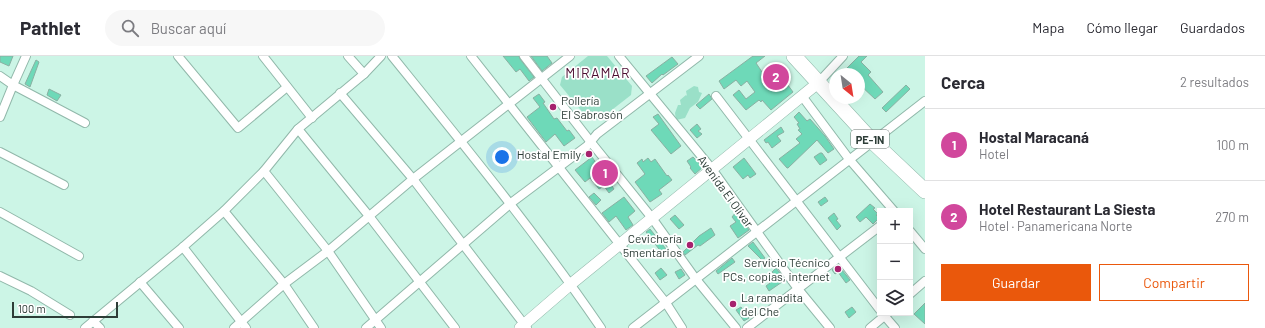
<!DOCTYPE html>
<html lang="es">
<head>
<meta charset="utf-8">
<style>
	:root { --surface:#fff; --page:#f7f7f7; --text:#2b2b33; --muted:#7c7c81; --line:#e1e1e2; --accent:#ea580c }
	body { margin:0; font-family:Barlow,sans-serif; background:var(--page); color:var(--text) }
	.controls { position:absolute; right:12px; bottom:12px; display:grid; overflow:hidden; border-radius:0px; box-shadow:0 4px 16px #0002 }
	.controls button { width:36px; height:36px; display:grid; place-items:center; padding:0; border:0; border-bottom:1px solid var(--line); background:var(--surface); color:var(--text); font:20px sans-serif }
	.compass { position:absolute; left:829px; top:12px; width:36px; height:36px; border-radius:50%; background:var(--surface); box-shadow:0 4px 16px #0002; rotate:150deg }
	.scale { position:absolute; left:12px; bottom:10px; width:106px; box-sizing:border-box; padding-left:4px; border:2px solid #2d3d37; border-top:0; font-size:11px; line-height:14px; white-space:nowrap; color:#2d3d37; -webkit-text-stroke:3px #fff; paint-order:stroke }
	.you { position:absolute; left:502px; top:101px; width:14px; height:14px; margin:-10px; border:3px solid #fff; border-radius:50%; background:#1a73e8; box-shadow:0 0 0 6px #1a73e833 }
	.badge { display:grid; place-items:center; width:26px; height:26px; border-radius:50%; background:var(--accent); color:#fff; font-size:13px; font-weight:700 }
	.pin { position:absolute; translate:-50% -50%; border:2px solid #fff; box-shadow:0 1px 4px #0006 }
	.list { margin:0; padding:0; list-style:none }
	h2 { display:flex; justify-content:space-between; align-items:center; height:52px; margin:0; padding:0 16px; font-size:17px }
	h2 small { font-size:13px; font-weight:400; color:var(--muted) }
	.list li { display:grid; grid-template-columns:26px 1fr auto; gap:12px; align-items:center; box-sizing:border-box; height:72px; padding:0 16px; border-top:1px solid var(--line) }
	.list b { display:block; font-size:15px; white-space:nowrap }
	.list p { margin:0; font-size:13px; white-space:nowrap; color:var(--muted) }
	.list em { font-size:13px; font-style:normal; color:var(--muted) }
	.actions { display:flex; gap:8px; padding:12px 16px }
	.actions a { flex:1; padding:9px 0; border:1px solid var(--accent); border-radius:0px; text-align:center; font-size:14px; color:var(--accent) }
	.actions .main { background:var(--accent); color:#fff }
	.icon { flex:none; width:22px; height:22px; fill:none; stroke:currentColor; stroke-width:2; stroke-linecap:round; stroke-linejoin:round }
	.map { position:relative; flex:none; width:925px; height:272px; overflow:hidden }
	header { display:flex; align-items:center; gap:24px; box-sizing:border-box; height:56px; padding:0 20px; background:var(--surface); border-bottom:1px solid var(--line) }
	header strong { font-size:19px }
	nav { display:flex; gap:22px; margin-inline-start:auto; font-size:14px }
	.search { width:280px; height:36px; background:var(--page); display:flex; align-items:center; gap:10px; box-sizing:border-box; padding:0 14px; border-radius:22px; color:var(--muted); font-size:15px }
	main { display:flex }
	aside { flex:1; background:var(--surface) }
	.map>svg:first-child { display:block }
	.green { fill:#9ae0c8 }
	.building { fill:#6ed9b8; stroke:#89b0a2 }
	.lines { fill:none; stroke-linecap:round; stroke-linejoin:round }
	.street-casing { stroke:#91b8aa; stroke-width:10 }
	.secondary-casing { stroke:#91b8aa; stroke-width:12 }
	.highway-casing { stroke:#91b8aa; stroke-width:16 }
	.street { stroke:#fff; stroke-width:8 }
	.secondary { stroke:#fff; stroke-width:11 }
	.highway { stroke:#fff; stroke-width:15 }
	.poi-dot { fill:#a6226e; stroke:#fff; stroke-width:1.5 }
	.labels { text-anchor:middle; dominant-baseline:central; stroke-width:3.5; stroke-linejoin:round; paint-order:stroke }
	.shield { fill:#fff; stroke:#6c7773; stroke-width:1 }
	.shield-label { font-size:11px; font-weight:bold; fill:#2d3d37 }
	.poi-label { font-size:12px; fill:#2d3d37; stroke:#fff; text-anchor:end }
	.street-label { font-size:12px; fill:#2d3d37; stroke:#fff }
	.quarter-label { font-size:14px; letter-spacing:1px; fill:#4b0c30; stroke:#fff }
</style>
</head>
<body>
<header>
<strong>Pathlet</strong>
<div class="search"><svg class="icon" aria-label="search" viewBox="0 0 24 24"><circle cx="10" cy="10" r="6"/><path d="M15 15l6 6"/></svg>Buscar aquí</div>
<nav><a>Mapa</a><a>Cómo llegar</a><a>Guardados</a></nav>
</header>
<main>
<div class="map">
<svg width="925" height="272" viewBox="0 0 925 272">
	<rect width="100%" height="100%" fill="#ccf5e6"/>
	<!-- green -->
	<g class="green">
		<polygon points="588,0 607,0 632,30 631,39 599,64 589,64 560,29 562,21"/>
		<polygon points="694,30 698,31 699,36 702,37 698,46 690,52 685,62 676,64 675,57 678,49 681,49 680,44 686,39 687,40 686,35"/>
	</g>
	<!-- building -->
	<g class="building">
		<polygon points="0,0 13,0 9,10 0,6"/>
		<polygon points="503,0 519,0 520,3 534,21 529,25 520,13 516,16"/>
		<polygon points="531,0 547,0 552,7 542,15"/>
		<polygon points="753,0 765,0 756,7 762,16 771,10 780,22 782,21 793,36 771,54 762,44 761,46 759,44 746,54 733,39 739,34 746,43 755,36 747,25 741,30 736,24 724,33 719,25"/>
		<polygon points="859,0 867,0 861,6 871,16 868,19 883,36 875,43 859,28 859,18 841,18"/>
		<polygon points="672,1 678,8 663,19 662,18 652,27 646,20"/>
		<polygon points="36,4 39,6 30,31 25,28"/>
		<polygon points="906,29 910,33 886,56 882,52"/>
		<polygon points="49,33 61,39 57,45 47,39"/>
		<polygon points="539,38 545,46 543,47 554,63 557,62 567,75 569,74 575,82 564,90 555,78 546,86 527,61 540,51 533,42"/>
		<polygon points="709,38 712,43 700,53 696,49"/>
		<polygon points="799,56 807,65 810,63 825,80 834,93 828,97 817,84 788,112 787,112 779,103 800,87 796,83 802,78 798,74 800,73 797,68 799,67 794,61"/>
		<polygon points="658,58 681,90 671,98 651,74 659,68 653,61"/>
		<polygon points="697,68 701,73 698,75 702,78 697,82 690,74"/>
		<polygon points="781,71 784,76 777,80 781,85 772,92 768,86 766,87 764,84"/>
		<polygon points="820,97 822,97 827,104 820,109 814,101"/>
		<polygon points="592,101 614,133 609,137 604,130 599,133 590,122 585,126 575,114"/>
		<polygon points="693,101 703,111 695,118 690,112 691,111 687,105"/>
		<polygon points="648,102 651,106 655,103 667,120 668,119 672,124 659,134 662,138 650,146 635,126 645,118 637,107 642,103 643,106"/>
		<polygon points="744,102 756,118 750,122 748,119 743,123 733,111"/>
		<polygon points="594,137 601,144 596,149 589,141"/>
		<polygon points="624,141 635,155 628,161 633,169 626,174 616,160 609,166 602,157"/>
		<polygon points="825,141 828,145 821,150 818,146"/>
		<polygon points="870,148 875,152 873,153 878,158 876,159 879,162 873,168 866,161 860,166 856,161"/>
		<polygon points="736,156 749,174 738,182 730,170 736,166 732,161"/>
		<polygon points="834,157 838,163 836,164 841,170 837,174 828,162"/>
		<polygon points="675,159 684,169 679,173 670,163"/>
		<polygon points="711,172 715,179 700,190 698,189 685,199 683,196 699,180"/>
		<polygon points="650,173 666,193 662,197 646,176"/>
		<polygon points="753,186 765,202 762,204 748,190"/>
		<polygon points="732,202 735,206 718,218 716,215"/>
		<polygon points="838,209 850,224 846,227 838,216 835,218 832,214"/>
		<polygon points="661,212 667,219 660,224 655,217"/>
		<polygon points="776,212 785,224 769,235 766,230 770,227 767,223 774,218 772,216"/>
		<polygon points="681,213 685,219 679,223 675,216"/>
		<polygon points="925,247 925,268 914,258"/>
		<polygon points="741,251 749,262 744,265 736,254"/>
		<polygon points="852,251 856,256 849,262 845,256"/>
	</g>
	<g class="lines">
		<defs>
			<g id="street">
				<polyline points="178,0 238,72 287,31"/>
				<polyline points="263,0 312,62"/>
				<polyline points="348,0 364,18"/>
				<path d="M 392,0 C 464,89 536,177 601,272"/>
				<polyline points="471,0 666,247 682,272"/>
				<polyline points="524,0 590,85 652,162 695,222 736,272"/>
				<polyline points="619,0 712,113 798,233 830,272"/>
				<polyline points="0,20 13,29 26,0"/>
				<polyline points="818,27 843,0"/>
				<polyline points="340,37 413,123 527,272"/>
				<polyline points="716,40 880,254"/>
				<polyline points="802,40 849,103 894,155"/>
				<polyline points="0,61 13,29 85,67"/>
				<polyline points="298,73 369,160 455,272"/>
				<polyline points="0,96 64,129"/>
				<polyline points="224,155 284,228 314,272"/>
				<polyline points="0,156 79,200"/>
				<polyline points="910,175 925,193"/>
				<polyline points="183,191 246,272"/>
				<polyline points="0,220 31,235 70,259"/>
				<polyline points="140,226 179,272"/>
				<polyline points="910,238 925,225"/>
				<polyline points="882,257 895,272"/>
				<polyline points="93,265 100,272"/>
				<polyline points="85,272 183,191 224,155 264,115"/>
				<polyline points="234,272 284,228 328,195 413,123 570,0"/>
				<polyline points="366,272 511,147 587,90 597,78 699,0"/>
				<polyline points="381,272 328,195 264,115 298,73 364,18 381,0"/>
				<polyline points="633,272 925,45"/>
				<polyline points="747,272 880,170"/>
				<polyline points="870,272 888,257"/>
			</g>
			<polyline id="secondary" points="520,272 571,228 818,27"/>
			<polyline id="highway" points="794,0 872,85 925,135"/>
		</defs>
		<!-- street casing -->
		<use href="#street" class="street-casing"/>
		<!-- secondary casing -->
		<use href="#secondary" class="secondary-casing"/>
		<!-- highway casing -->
		<use href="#highway" class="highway-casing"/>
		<!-- street -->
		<use href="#street" class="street"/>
		<!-- secondary -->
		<use href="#secondary" class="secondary"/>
		<!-- highway -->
		<use href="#highway" class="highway"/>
	</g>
	<!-- markers -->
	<g class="poi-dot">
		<circle cx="553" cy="51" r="4"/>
		<circle cx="589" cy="98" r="4"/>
		<circle cx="690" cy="189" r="4"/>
		<circle cx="838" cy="213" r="4"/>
		<circle cx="733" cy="248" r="4"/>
	</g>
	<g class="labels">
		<!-- shield labels -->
		<rect class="shield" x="851" y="74" width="38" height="18" rx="3"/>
		<g class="shield-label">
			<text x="870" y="83">PE-1N</text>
		</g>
		<!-- poi labels -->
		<g class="poi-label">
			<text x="561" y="44" text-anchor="start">Pollería<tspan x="561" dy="14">El Sabrosón</tspan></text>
			<text x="581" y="98">Hostal Emily</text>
			<text x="682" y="182">Cevichería<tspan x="682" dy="14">5mentarios</tspan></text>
			<text x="830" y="206">Servicio Técnico<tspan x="830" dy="14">PCs, copias, internet</tspan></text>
			<text x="741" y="241" text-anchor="start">La ramadita<tspan x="741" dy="14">del Che</tspan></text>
		</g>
		<!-- street labels -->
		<g class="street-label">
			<text transform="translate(726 135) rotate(54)">Avenida El Olivar</text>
		</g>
		<!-- quarter labels -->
		<g class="quarter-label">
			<text x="598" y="16">MIRAMAR</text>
		</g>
	</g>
</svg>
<div class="controls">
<button>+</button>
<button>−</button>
<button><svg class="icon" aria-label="layers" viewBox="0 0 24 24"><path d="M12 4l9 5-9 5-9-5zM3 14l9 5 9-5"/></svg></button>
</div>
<svg class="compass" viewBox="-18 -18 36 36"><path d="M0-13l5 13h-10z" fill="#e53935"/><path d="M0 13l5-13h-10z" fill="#7c7c81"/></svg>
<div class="scale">100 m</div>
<div class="you"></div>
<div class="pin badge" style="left:605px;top:117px;background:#d1479c">1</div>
<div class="pin badge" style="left:776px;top:21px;background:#d1479c">2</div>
</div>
<aside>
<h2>Cerca<small>2 resultados</small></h2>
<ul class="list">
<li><span class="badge" style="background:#d1479c">1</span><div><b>Hostal Maracaná</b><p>Hotel</p></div><em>100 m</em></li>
<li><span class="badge" style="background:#d1479c">2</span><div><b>Hotel Restaurant La Siesta</b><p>Hotel · Panamericana Norte</p></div><em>270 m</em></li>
</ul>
<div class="actions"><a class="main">Guardar</a><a>Compartir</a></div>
</aside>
</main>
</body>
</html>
